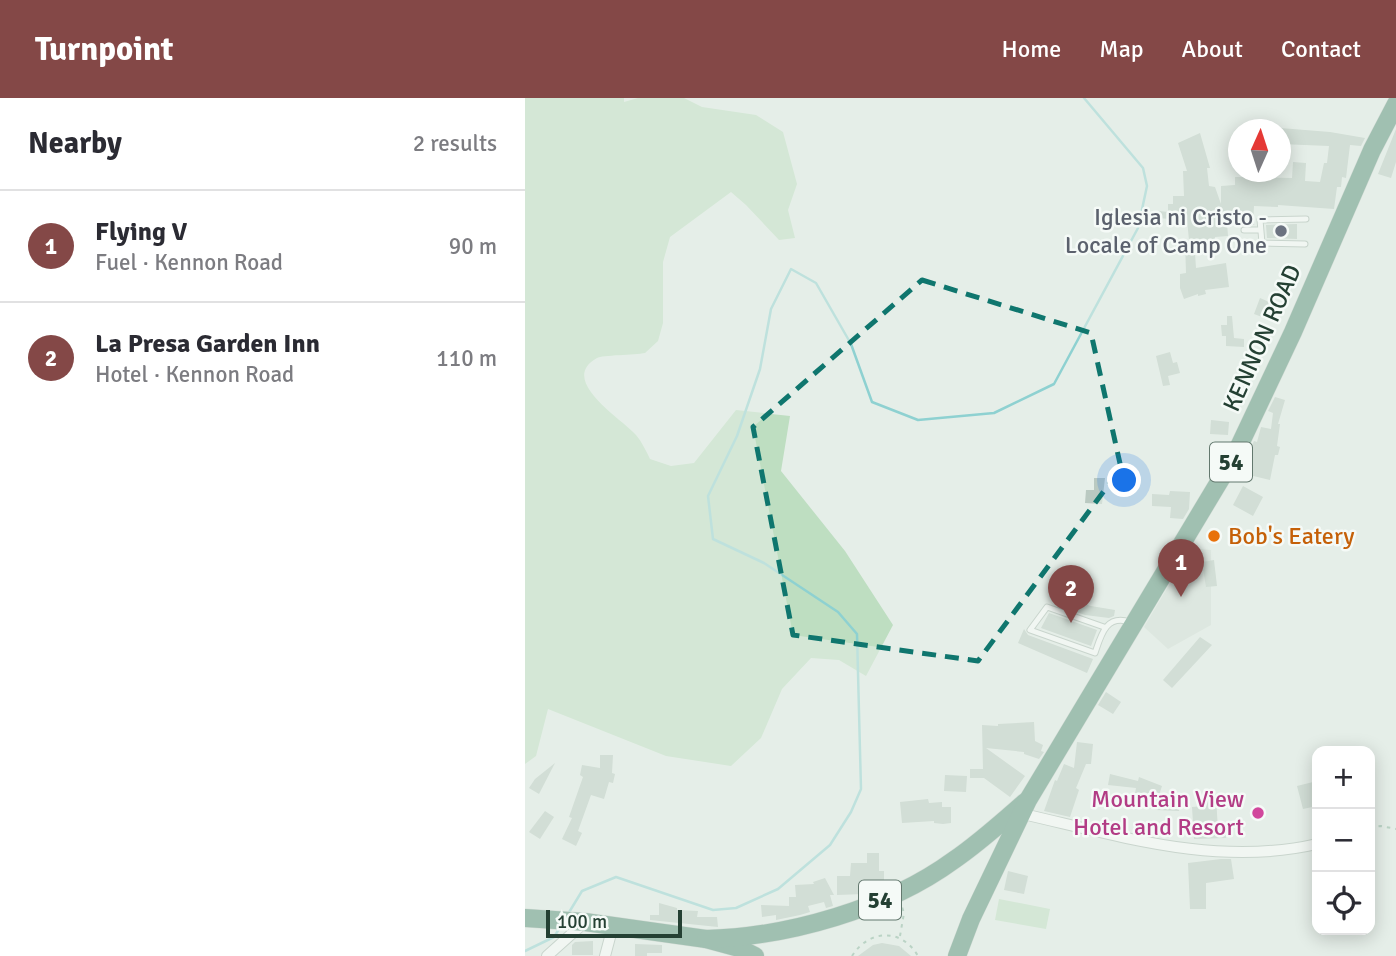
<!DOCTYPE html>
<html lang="en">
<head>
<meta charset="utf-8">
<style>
	:root { --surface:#fff; --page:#f2f2f3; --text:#2b2b33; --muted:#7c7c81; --line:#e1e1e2; --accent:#844847 }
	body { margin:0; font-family:Signika,sans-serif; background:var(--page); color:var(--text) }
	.controls { position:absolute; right:21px; bottom:21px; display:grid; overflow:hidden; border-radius:14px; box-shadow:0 4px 18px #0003 }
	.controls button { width:63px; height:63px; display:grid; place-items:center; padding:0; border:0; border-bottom:2px solid var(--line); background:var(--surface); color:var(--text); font:35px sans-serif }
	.compass { position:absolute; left:703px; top:21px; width:63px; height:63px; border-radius:50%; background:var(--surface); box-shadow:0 4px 18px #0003; rotate:3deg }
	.scale { position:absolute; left:21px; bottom:18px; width:136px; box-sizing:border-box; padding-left:7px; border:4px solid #244033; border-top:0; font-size:19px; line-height:24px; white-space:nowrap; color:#244033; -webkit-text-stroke:5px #f5faf7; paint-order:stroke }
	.you { position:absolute; left:600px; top:383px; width:24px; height:24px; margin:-18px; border:5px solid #fff; border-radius:50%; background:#1a73e8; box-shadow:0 0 0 10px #1a73e833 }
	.badge { display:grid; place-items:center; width:46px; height:46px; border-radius:50%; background:var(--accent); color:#fff; font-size:23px; font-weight:700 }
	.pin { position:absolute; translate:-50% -58px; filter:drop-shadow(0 2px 4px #0008) }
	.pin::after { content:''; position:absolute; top:37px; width:24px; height:21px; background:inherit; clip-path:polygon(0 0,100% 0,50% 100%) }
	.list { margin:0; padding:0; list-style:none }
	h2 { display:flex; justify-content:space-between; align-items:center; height:91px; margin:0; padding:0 28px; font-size:30px }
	h2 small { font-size:23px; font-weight:400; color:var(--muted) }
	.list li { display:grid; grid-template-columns:46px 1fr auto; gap:21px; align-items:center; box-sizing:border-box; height:112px; padding:0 28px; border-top:2px solid var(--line) }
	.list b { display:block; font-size:26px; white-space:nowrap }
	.list p { margin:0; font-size:23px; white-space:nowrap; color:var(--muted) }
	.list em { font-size:23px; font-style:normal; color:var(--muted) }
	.icon { flex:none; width:38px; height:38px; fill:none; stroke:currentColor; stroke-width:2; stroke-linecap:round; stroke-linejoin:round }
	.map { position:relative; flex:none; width:871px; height:858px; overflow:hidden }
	header { display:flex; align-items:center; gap:42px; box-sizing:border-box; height:98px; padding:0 35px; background:var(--accent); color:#fff }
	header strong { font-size:33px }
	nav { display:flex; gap:38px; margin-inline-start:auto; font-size:24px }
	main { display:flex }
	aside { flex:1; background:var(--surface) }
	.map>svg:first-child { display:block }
	.built { fill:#d3ded7 }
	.green { fill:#bedec1 }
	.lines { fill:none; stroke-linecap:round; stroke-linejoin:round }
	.stream { stroke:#8ed1d1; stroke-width:2.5 }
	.building { fill:#bac9c1 }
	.service-casing { stroke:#a7b6ae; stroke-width:7 }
	.minor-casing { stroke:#a7b6ae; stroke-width:12 }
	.trunk-casing { stroke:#c2cac6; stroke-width:19 }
	.path { stroke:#86b19c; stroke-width:2; stroke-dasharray:3.5 5; stroke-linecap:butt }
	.service { stroke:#fff; stroke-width:5 }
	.minor { stroke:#fff; stroke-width:10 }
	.trunk { stroke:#4d8770; stroke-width:18 }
	.marked { fill:none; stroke:#0f766e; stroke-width:5; stroke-dasharray:14 9; stroke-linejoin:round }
	.worship-dot { fill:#6b7280; stroke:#f5faf7; stroke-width:2.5 }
	.food-dot { fill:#e8710a; stroke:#f5faf7; stroke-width:2.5 }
	.hotel-dot { fill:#d1479c; stroke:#f5faf7; stroke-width:2.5 }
	.labels { text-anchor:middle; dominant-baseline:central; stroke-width:5; stroke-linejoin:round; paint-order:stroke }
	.shield { fill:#f5faf7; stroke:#63786e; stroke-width:2 }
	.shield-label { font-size:23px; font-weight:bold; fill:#244033 }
	.worship-label { font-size:24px; fill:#5b616d; stroke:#f5faf7; text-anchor:end }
	.street-label { font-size:24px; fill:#244033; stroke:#f5faf7 }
	.food-label { font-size:24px; fill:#c56008; stroke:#f5faf7; text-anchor:start }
	.hotel-label { font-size:24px; fill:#b23c85; stroke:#f5faf7; text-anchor:end }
</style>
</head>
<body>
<header>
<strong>Turnpoint</strong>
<nav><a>Home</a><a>Map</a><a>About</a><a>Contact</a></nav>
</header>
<main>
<aside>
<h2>Nearby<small>2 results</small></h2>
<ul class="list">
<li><span class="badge">1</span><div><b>Flying V</b><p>Fuel · Kennon Road</p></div><em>90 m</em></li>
<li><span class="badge">2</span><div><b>La Presa Garden Inn</b><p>Hotel · Kennon Road</p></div><em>110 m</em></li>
</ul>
</aside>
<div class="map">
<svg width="871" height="858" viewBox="0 0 871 858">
	<rect width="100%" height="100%" fill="#e5eee8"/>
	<!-- built -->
	<polygon class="built" points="666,450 686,452 686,527 643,551 619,529"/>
	<!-- green -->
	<g class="green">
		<path d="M 0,0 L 99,0 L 99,4 L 113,0 L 159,0 L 177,9 L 231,17 L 258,34 L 272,86 L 263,112 L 270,140 L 254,142 L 221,107 L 206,94 L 145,139 L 138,164 L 138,225 L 133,243 L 120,255 C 110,257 77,257 72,260 C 32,282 97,321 111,337 C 117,344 121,353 125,361 L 146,368 L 169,365 L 211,312 L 265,318 L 256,373 L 320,453 L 368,527 L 341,578 L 314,562 L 286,560 L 257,591 L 236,640 L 206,668 L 141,658 L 23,611 L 11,658 L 0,666 Z"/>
		<polygon points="474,801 525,811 521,831 470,822"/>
	</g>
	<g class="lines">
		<!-- stream -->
		<g class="stream">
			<polyline points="43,816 57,793 91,779 188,812 211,810 253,791 305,747 326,714 336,691 332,536 313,514 239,465 188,441 183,398 212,338 235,271 246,211 266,171 291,185 326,246 347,304 393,322 469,315 529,286 613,130 622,88 618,70 559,0"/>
			<polyline points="0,853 29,839 34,831"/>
		</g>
	</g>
	<!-- building -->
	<g class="building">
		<polygon points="755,30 805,34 840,40 836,48 825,47 821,80 817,79 816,89 812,89 809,111 753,107 753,109 729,108 728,126 730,127 702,125 703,138 690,139 690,155 670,155 671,170 701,165 704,189 680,192 681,196 673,198 673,196 659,201 655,190 655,176 661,175 660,143 664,142 662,122 645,123 645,121 633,120 634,113 643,114 643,106 648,106 648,98 659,98 658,73 662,73 653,45 675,35 685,70 682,70 684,88 690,89 696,106 696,88 710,87 710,79 767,80 768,64 781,65 780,83 795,84 799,65 802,65 804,48 755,46"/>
		<polygon points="871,31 871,64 866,80 853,76"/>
		<polygon points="772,126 772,141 742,140 741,127"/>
		<polygon points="735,200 751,207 745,222 729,216"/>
		<polygon points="702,218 707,218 709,240 719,241 719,249 701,248 701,238 697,238 696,227 702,227"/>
		<polygon points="645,254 648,265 652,264 655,275 643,278 645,287 638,288 631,258"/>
		<polygon points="750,299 760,302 753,326 755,326 752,348 755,349 753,357 750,357 745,382 720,376 725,351 729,343 732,344 736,329 746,331 748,315 743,313"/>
		<polygon points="686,322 704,324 703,337 685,336"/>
		<polygon points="569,380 580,380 577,406 560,405 561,392 569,392"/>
		<polygon points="718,388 738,399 728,418 708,407"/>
		<polygon points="645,393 665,394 664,411 658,421 645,420 646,409 627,408 627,396 644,397"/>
		<polygon points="689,462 692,488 681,489 677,464"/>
		<polygon points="538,500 566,508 590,512 589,518 584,520 560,517 535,508"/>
		<polygon points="524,515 572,532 566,548 516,530"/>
		<polygon points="499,531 503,537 568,561 562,575 493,545"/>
		<polygon points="675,539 687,547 647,590 638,582"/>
		<polygon points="581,594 596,604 588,616 573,607"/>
		<polygon points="509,624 510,643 518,647 516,653 519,654 514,661 499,656 499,654 461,650 500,678 485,699 459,680 445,680 445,671 458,671 457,627 473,628 473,626"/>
		<polygon points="552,644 568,646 566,666 561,666 551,690 554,692 545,719 519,713 530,682 532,683 539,666 549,670"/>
		<polygon points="75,657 88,657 87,675 90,676 88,685 84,684 79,701 66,697 53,733 57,735 51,748 37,741 47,720 44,719 58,679 55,677 57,667 75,670"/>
		<polygon points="30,665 14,696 4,690 10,681"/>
		<polygon points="585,676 613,683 614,679 637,688 634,697 656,699 654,713 631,712 608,706 611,690 583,687"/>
		<polygon points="420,677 442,678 441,694 419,693"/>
		<polygon points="792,683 792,708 778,711 772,688"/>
		<polygon points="691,699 693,732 700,732 701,740 669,741 667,709 678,708 677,701"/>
		<polygon points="403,701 404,705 417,704 417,709 426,709 426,725 418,726 409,725 409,723 377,725 375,704"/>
		<polygon points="20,713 29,719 15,741 4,734"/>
		<polygon points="342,755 354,755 354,773 359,773 359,786 340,787 339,796 312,797 312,778 325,778 326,765 342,765"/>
		<polygon points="696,761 706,761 709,781 681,785 681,811 665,811 663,765"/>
		<polygon points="483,773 503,778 499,796 479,792"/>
		<polygon points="300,780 309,797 305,797 308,808 301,810 299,804 283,808 285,814 275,817 251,822 251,817 237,819 236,807 264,808 264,799 271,799 270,787 289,786 288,784"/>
		<polygon points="134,805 152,810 152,812 173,813 172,819 192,819 193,829 125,822 125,817 134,817"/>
		<polygon points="68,843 68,857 47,857 47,847 50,844"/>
		<polygon points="357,845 374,848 386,858 333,858 348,847"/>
		<polygon points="110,846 137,847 137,855 122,855 122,858 110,858"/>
	</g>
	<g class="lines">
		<defs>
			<g id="service">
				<polyline points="719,132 735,132"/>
				<polyline points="780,146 737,145 735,122 781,121"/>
				<path d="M 579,529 L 522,509 L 505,532 L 570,555 C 576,537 581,516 605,524"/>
			</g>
			<g id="minor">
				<path d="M 498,716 C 595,738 692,769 792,746"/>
				<polyline points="22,858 60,824"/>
				<polyline points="80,858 88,828"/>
			</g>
			<g id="trunk">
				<polyline points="0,820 60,824 181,841 214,850 230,858"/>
				<path d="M 181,841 C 262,839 362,811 429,762 C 454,745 477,724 500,704"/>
				<polyline points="432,858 446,821 503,702 709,359 768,234 847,52 871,6"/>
			</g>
		</defs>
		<!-- service casing -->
		<use href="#service" class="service-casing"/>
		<!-- minor casing -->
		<use href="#minor" class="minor-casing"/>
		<!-- trunk casing -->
		<use href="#trunk" class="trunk-casing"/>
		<!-- path -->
		<g class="path">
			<polyline points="845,729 856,728 871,731"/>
			<polyline points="375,838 379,815 376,806"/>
			<path d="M 327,858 C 344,831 377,830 393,858"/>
		</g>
		<!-- service -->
		<use href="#service" class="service"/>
		<!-- minor -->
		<use href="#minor" class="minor"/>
		<!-- trunk -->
		<use href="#trunk" class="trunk"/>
	</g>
	<!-- marked area -->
	<path d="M0 0H871V858H0ZM 397,182 L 566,235 L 596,370 L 453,563 L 268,537 L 228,329 Z" fill="#e5eee8" fill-opacity=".55" fill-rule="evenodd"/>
	<path class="marked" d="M 397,182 L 566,235 L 596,370 L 453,563 L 268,537 L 228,329 Z"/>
	<!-- markers -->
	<circle class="worship-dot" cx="756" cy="133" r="7"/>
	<circle class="food-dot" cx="689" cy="438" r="7"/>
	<circle class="hotel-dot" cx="733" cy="715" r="7"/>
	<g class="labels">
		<!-- shield labels -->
		<g class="shield">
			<rect x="685" y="344.5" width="42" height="39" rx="5"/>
			<rect x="334" y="782.5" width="42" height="39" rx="5"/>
		</g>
		<g class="shield-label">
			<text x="706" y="364">54</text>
			<text x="355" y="802">54</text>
		</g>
		<!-- worship labels -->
		<g class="worship-label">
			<text x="742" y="119">Iglesia ni Cristo -<tspan x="742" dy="28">Locale of Camp One</tspan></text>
		</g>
		<!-- street labels -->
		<g class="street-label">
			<text transform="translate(737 240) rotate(-66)">KENNON ROAD</text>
		</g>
		<!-- food labels -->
		<g class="food-label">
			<text x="703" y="438">Bob's Eatery</text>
		</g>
		<!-- hotel labels -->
		<g class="hotel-label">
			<text x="719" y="701">Mountain View<tspan x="719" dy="28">Hotel and Resort</tspan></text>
		</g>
	</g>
</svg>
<div class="controls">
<button>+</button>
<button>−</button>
<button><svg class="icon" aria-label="locate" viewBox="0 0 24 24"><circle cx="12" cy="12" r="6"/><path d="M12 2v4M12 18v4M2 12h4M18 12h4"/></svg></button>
</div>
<svg class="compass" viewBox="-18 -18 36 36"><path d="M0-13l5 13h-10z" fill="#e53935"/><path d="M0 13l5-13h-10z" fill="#7c7c81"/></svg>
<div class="scale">100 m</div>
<div class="you"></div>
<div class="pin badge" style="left:656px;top:499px">1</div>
<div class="pin badge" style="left:546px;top:525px">2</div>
</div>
</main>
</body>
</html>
